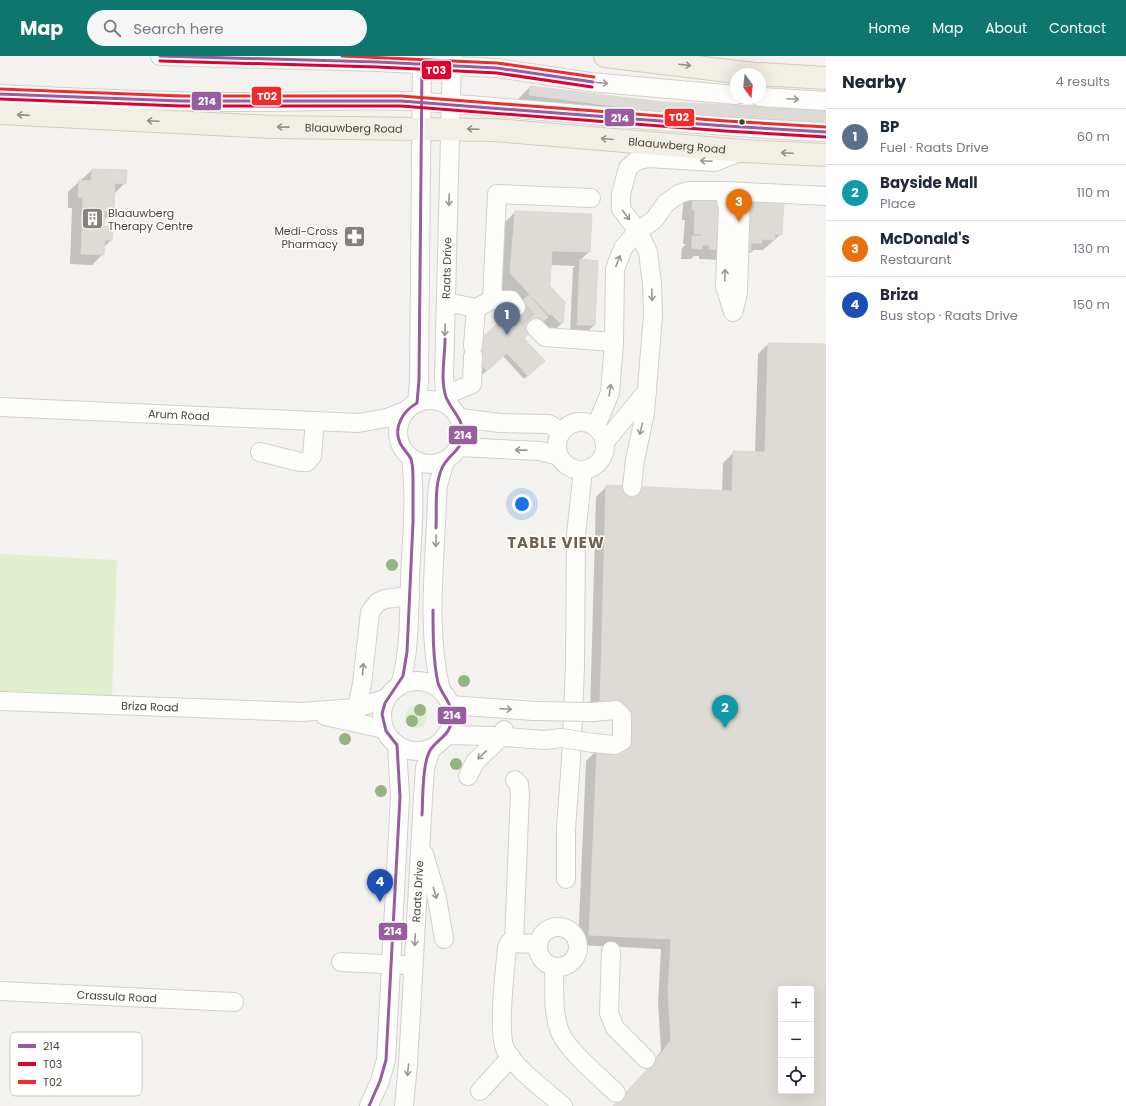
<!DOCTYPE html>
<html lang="en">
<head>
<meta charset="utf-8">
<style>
	:root { --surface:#fff; --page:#f6f6f7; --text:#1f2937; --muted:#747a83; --line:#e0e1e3; --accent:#0f766e }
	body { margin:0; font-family:Poppins,sans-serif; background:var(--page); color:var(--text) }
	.controls { position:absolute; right:12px; bottom:12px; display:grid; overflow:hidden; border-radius:4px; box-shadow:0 4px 16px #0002 }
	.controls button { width:36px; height:36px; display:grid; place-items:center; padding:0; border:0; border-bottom:1px solid var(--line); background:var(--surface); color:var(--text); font:20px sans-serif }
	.compass { position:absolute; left:730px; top:12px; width:36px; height:36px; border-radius:50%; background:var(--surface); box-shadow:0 4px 16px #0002; rotate:165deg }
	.you { position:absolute; left:522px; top:448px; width:14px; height:14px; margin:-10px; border:3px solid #fff; border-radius:50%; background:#1a73e8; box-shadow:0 0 0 6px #1a73e833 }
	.badge { display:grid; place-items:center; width:26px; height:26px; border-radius:50%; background:var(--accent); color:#fff; font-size:13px; font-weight:700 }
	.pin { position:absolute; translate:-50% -33px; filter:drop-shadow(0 1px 2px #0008) }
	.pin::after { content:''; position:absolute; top:21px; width:14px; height:12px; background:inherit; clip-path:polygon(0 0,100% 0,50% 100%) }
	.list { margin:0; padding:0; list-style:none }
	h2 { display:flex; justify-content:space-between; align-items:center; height:52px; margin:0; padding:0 16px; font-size:17px }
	h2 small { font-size:13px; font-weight:400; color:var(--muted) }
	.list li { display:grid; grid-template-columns:26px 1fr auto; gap:12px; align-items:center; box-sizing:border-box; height:56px; padding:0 16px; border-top:1px solid var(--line) }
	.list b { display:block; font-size:15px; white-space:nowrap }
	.list p { margin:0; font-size:13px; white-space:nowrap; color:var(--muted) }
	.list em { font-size:13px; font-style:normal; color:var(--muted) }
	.icon { flex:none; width:22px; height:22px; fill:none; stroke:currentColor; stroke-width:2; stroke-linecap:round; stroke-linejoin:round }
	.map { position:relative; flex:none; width:826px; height:1050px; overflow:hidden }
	header { display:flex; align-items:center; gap:24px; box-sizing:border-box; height:56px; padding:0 20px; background:var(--accent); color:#fff }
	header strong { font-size:19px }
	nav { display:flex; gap:22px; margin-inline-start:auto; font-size:14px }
	.search { width:280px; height:36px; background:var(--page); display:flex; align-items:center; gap:10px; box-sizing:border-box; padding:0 14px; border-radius:22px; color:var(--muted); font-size:15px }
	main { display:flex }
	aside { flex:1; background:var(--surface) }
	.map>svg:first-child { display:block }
	.green { fill:#e1eecf }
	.shadow { fill:#0003; fill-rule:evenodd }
	.building { fill:#dedbd6; stroke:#dcd9d4; fill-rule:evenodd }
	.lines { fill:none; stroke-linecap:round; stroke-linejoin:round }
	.minor-tunnel { stroke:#d2cfca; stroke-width:18; stroke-dasharray:18 9; stroke-linecap:butt }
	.minor-casing { stroke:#d2d0cb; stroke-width:20 }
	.major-casing { stroke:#d6cebb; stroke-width:24 }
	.minor { stroke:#fdfdfc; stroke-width:18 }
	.major { stroke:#f2efe6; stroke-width:22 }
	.minor-bridge-casing { stroke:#d2d0cb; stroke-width:20; stroke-linecap:butt }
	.minor-bridge { stroke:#fdfdfc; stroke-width:18 }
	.bus-1-casing { stroke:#fff; stroke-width:6 }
	.bus-2-casing { stroke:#fff; stroke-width:6 }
	.bus-3-casing { stroke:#fff; stroke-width:6 }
	.bus-1 { stroke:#975d9e; stroke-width:3 }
	.bus-2 { stroke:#e2002f; stroke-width:3 }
	.bus-3 { stroke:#f22b29; stroke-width:3 }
	.tree { fill:#96b382 }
	.oneway { stroke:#969187 }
	.oneway2 { stroke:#9b9791 }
	.bus-dot { fill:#4b4439; stroke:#fff; stroke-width:1.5 }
	.labels { text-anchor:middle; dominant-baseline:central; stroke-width:3; stroke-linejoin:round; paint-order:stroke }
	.street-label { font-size:11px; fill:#4b4439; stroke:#fff }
	.poi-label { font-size:11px; fill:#4b4439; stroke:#fff; text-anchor:start }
	.district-label { font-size:15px; font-weight:bold; letter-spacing:1px; fill:#6e6250; stroke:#fff }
	.key { fill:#fff; stroke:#c9c7c4; stroke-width:1 }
	.key-label { font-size:11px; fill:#4b4439 }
	.line-badge { stroke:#fff; stroke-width:1.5 }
	.badge-label { font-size:11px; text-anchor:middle; font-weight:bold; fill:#fff }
</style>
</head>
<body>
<header>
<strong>Map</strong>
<div class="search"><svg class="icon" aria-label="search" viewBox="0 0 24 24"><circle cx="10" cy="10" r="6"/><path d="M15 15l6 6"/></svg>Search here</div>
<nav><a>Home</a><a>Map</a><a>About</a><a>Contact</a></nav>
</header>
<main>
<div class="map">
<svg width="826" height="1050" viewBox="0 0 826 1050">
	<rect width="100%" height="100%" fill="#f4f2ee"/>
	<!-- green -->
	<g class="green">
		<polygon points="0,498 117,504 112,641 0,635"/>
		<circle cx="416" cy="661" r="11"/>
	</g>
	<!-- shadow -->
	<g class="shadow">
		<polygon points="530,31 661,47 826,54 826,80 516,45"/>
		<polygon points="92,114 125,127 114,138 113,155 104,164 103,171 112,183 103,192 103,198 92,209 70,208 72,152 68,152 68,136"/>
		<polygon points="693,137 781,178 763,194 754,194 750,197 747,197 739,205 699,203 699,200 694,200 691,203 681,203 682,192 686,188 683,188 685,164 682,164 683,148"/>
		<polygon points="515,156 590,159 589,196 580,204 594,269 587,276 570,276 573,212 575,210 550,209 549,231 562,267 548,281 534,272 523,282 544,305 524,323 503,300 483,318 465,298 516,252 496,232 501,170"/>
		<path d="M 768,288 L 826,289 L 826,1050 L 615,1050 L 645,1017 L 661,995 L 658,946 L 661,893 L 578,889 L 586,705 L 597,694 L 613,694 L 614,661 L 590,658 L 596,441 L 607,430 L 722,436 L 723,407 L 734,396 L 755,397 L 758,298 ZM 781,933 L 811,933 L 811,1035 L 781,1035 Z"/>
	</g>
	<!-- building -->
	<g class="building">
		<polygon points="530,30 661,46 826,53 826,66 690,60 529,39"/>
		<polygon points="92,113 127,114 126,128 115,127 114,155 105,155 104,170 113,171 112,184 105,184 104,199 81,198 83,142 78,141 79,124 91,125"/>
		<polygon points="693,136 784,146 782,179 775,178 775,184 762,183 762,187 751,187 751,195 709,193 709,189 702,189 702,193 692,192 692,180 702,180 702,178 694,178 695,154 692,154"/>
		<polygon points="515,155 592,158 590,196 552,195 550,230 565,246 563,267 560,267 551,258 549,259 510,217"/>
		<polygon points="580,203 598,205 595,269 577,269"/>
		<polygon points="529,239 548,261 524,282 545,305 528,320 507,297 487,315 468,294"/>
		<path d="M 768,287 L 826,288 L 826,1050 L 613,1050 L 655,1005 L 671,984 L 668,935 L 671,883 L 589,879 L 597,693 L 623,693 L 624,651 L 600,648 L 606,429 L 732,435 L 733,395 L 765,396 ZM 781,933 L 811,933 L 811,1035 L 781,1035 Z"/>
	</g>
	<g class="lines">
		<!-- minor-tunnel -->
		<polyline class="minor-tunnel" points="516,251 536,272"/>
		<defs>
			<g id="minor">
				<polyline points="160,0 378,6 497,12 590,26 736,39"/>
				<path d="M 0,38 C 80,42 161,46 241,46 C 302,47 363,42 424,46 C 558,54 692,71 826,76"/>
				<polyline points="760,41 826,45"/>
				<polyline points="724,135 728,152 725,230 733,256"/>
				<polyline points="492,244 511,244 516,251"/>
				<polyline points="446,246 476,252 492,244 497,138 591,142"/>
				<polyline points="734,254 738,236 741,136"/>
				<polyline points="536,272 545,281 614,286"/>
				<polyline points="473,290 476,252"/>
				<polyline points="446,339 472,328 473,300"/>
				<circle cx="430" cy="376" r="32"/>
				<polyline points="417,347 419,324 422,0"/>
				<path id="s1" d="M 450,350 L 445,335 L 444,321 L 452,0"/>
				<path id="s2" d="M 0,351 L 358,367 L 387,362 L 407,354"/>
				<polyline points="460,362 500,367 549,368 561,376"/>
				<circle cx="581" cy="390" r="24"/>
				<polyline points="596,370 610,337 614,286 615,213 623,192 638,175 654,164 666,147 679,138 688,135 726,135 826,140"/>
				<polyline points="605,386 647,335"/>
				<polyline points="459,391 540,395 559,400"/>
				<polyline points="260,396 300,406 307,406 312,400 315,365"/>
				<polyline points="632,431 635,404 645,357 653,259 652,227 648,196 638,175 621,153 621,138 628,112 636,105 648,102 715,106 742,95"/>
				<circle cx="417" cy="660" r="35"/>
				<path d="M 400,630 C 410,595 409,557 410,521 C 412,481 416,442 411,402"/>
				<path d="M 441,635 C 426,573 435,507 437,444 L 438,429 L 445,405"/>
				<path id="s3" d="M 0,645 L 301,656 L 357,652 L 387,642"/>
				<polyline points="450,649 534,655"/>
				<polyline points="357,652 362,628 370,556 378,546 385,543 410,540"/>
				<polyline points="592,656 616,654 622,660 622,685 615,689 593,687"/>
				<polyline points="325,660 384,673"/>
				<polyline points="446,679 491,680 544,684 562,682"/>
				<polyline points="468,720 475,706 501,681 504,674"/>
				<polyline points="424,798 437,842 444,883"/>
				<polyline points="566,823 566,773 571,704 575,611 576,479 583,414"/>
				<circle cx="558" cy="891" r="20"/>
				<polyline points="514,886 520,737 519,728 515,724"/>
				<path d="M 538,888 L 509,887 L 507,892 C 505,913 497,979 506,995 C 516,1013 546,1035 563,1050"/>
				<polyline points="611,895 609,957 615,972 646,1003"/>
				<polyline points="341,906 403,909"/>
				<path d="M 554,911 C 555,932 552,956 560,976 C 568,995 600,1021 616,1037"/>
				<path id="s4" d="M 0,935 L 234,946"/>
				<polyline points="480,1035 511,1001"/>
				<polyline points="369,1050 380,1025 386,1004 400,741 397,689"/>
				<path id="s5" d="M 404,1050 L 408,1008 L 423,742 L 425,712 L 431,693"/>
			</g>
			<g id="major">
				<polyline points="605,0 754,18"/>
				<polyline points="760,18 826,22"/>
				<path id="s6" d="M 0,57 L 272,71 L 495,74 L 743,95 L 826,99"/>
			</g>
		</defs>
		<!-- minor casing -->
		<use href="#minor" class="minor-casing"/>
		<!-- major casing -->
		<use href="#major" class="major-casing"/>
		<!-- minor -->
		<use href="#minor" class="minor"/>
		<!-- major -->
		<use href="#major" class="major"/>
		<defs>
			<g id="minor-bridge">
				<polyline points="534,655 592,656"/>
				<polyline points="562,682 593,687"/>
			</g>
		</defs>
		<!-- minor-bridge casing -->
		<use href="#minor-bridge" class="minor-bridge-casing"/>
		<!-- minor-bridge -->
		<use href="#minor-bridge" class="minor-bridge"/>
		<defs>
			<g id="bus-1">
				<polyline points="160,0 378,6 497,12 593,26"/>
				<polyline points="0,38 181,45 401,45 726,70 826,76"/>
				<path d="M 436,472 C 437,452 434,430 442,412 C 448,399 462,394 463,379 C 464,364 451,354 446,341 C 440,323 445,302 445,283"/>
				<path d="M 422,759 C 423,744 422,705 431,693 C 440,681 451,679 452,661 C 452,647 442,639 438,627 C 433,603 433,578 433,554"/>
				<path d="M 369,1050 L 380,1025 L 386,1004 L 400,741 L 397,689 L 386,675 L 382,658 L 385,647 L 403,620 L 407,596 L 413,466 L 413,422 C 413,416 413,409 411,403 C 408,397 403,393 400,387 C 393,371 403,355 417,347 L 419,324 L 422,8"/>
			</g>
			<g id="bus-2">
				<polyline points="160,5 378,11 497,17 592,31"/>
				<polyline points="0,43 181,50 401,50 725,75 826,81"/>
			</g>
			<g id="bus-3">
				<polyline points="342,0 497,7 594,21"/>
				<polyline points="0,33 181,40 401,40 726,65 826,71"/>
			</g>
		</defs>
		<!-- bus-1 casing -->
		<use href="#bus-1" class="bus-1-casing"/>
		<!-- bus-2 casing -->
		<use href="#bus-2" class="bus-2-casing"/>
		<!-- bus-3 casing -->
		<use href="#bus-3" class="bus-3-casing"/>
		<!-- bus-1 -->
		<use href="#bus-1" class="bus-1"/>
		<!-- bus-2 -->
		<use href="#bus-2" class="bus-2"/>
		<!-- bus-3 -->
		<use href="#bus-3" class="bus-3"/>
	</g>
	<!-- trees -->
	<g class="tree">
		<circle cx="392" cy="509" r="6"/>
		<circle cx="464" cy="625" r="6"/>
		<circle cx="420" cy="654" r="6"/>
		<circle cx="412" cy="665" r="6"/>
		<circle cx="345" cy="683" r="6"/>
		<circle cx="456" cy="708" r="6"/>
		<circle cx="381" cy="735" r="6"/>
	</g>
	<!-- one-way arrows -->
	<defs><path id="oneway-shaft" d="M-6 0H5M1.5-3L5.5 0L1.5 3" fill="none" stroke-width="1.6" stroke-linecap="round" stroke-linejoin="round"/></defs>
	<g class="oneway">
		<use href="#oneway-shaft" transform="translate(685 9) rotate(7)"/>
		<use href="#oneway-shaft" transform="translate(23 59) rotate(-176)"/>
		<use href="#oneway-shaft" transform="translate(153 65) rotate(-177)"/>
		<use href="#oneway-shaft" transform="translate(283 71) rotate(-179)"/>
		<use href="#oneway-shaft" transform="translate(473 73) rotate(-178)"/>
		<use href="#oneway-shaft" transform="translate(607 83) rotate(-175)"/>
		<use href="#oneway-shaft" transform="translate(787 97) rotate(-177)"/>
	</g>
	<g class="oneway2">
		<use href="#oneway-shaft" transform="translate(602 27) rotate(5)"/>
		<use href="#oneway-shaft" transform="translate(793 43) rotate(3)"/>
		<use href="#oneway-shaft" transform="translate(706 105) rotate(-177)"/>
		<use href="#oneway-shaft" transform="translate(449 144) rotate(92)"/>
		<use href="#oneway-shaft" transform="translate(626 159) rotate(53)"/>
		<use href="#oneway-shaft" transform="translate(618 205) rotate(-69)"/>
		<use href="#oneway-shaft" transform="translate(725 219) rotate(-88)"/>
		<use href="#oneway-shaft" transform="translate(652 239) rotate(88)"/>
		<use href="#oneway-shaft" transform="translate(445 274) rotate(92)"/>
		<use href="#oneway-shaft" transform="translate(610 334) rotate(-81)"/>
		<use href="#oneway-shaft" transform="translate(641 373) rotate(104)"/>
		<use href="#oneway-shaft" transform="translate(521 394) rotate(-179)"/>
		<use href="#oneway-shaft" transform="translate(436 485) rotate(92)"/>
		<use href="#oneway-shaft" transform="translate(363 613) rotate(-85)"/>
		<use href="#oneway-shaft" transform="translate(506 653) rotate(4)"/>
		<use href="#oneway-shaft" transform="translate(482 699) rotate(136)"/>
		<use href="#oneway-shaft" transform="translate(435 837) rotate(74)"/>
		<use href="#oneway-shaft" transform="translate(415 884) rotate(93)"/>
		<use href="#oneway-shaft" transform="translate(408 1014) rotate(96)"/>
	</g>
	<!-- icons -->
	<defs>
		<symbol id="building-square" viewBox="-11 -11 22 22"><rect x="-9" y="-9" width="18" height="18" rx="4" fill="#868178" stroke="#fff"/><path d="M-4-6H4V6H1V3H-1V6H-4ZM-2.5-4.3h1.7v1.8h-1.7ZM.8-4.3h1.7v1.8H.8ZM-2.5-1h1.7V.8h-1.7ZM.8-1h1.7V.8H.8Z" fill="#fff"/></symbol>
		<symbol id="pharmacy-square" viewBox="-11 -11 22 22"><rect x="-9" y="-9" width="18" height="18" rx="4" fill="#868178" stroke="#fff"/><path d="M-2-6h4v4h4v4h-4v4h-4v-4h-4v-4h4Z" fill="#fff"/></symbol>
	</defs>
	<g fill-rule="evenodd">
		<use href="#building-square" x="80" y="150" width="25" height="25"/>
		<use href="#pharmacy-square" x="342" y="168" width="25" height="25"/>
	</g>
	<!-- markers -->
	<circle class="bus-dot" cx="742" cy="66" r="3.5"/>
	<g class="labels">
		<!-- street labels -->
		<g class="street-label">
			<text stroke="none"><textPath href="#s6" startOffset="354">Blaauwberg Road</textPath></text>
			<text stroke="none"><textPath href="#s6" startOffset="678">Blaauwberg Road</textPath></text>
			<text stroke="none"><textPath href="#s1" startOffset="139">Raats Drive</textPath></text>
			<text stroke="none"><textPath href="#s2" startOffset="179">Arum Road</textPath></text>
			<text stroke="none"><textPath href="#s3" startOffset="150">Briza Road</textPath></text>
			<text stroke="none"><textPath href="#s5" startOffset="215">Raats Drive</textPath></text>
			<text stroke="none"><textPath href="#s4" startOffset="117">Crassula Road</textPath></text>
		</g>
		<!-- poi labels -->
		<g class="poi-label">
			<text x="108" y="157">Blaauwberg<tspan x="108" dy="13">Therapy Centre</tspan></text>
			<text x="338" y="175" text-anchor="end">Medi-Cross<tspan x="338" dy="13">Pharmacy</tspan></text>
		</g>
		<!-- district labels -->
		<g class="district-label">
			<text x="556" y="486">TABLE VIEW</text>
		</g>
	</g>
	<!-- legend -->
	<rect x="10" y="976" width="132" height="64" rx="6" class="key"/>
	<rect x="18" y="988" width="18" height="4" fill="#975d9e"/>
	<rect x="18" y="1006" width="18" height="4" fill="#e2002f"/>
	<rect x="18" y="1024" width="18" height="4" fill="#f22b29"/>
	<g class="key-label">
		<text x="43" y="994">214</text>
		<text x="43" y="1012">T03</text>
		<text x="43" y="1030">T02</text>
	</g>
	<g class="line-badge">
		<rect x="421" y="4" width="31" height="20" rx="4" fill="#e2002f"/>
		<rect x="251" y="30" width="31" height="20" rx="4" fill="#f22b29"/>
		<rect x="191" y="35" width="31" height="20" rx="4" fill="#975d9e"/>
		<rect x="664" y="52" width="31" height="19" rx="4" fill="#f22b29"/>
		<rect x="604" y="52" width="31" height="19" rx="4" fill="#975d9e"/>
		<rect x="448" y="369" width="30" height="20" rx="4" fill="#975d9e"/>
		<rect x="437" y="650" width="30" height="19" rx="4" fill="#975d9e"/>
		<rect x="378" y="866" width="30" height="19" rx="4" fill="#975d9e"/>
	</g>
	<g class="badge-label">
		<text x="436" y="18">T03</text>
		<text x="267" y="44">T02</text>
		<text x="207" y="49">214</text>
		<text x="679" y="65">T02</text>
		<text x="620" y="66">214</text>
		<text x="463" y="383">214</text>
		<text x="452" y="663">214</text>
		<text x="393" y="879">214</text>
	</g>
</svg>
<div class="controls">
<button>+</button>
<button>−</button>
<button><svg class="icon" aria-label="locate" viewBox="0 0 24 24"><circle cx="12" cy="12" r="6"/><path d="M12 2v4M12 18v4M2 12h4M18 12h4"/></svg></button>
</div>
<svg class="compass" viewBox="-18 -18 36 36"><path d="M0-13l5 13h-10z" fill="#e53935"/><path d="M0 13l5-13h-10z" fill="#747a83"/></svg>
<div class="you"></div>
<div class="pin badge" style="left:507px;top:279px;background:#5c6f8a">1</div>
<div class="pin badge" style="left:725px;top:672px;background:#0f9aa8">2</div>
<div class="pin badge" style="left:739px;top:166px;background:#e8710a">3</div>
<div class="pin badge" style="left:380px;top:846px;background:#1a4fb4">4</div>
</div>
<aside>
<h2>Nearby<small>4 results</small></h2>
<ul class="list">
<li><span class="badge" style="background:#5c6f8a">1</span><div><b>BP</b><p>Fuel · Raats Drive</p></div><em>60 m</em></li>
<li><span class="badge" style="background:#0f9aa8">2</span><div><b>Bayside Mall</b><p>Place</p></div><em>110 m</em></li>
<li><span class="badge" style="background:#e8710a">3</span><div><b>McDonald's</b><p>Restaurant</p></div><em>130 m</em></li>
<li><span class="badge" style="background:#1a4fb4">4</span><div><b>Briza</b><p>Bus stop · Raats Drive</p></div><em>150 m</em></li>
</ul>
</aside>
</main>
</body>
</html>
